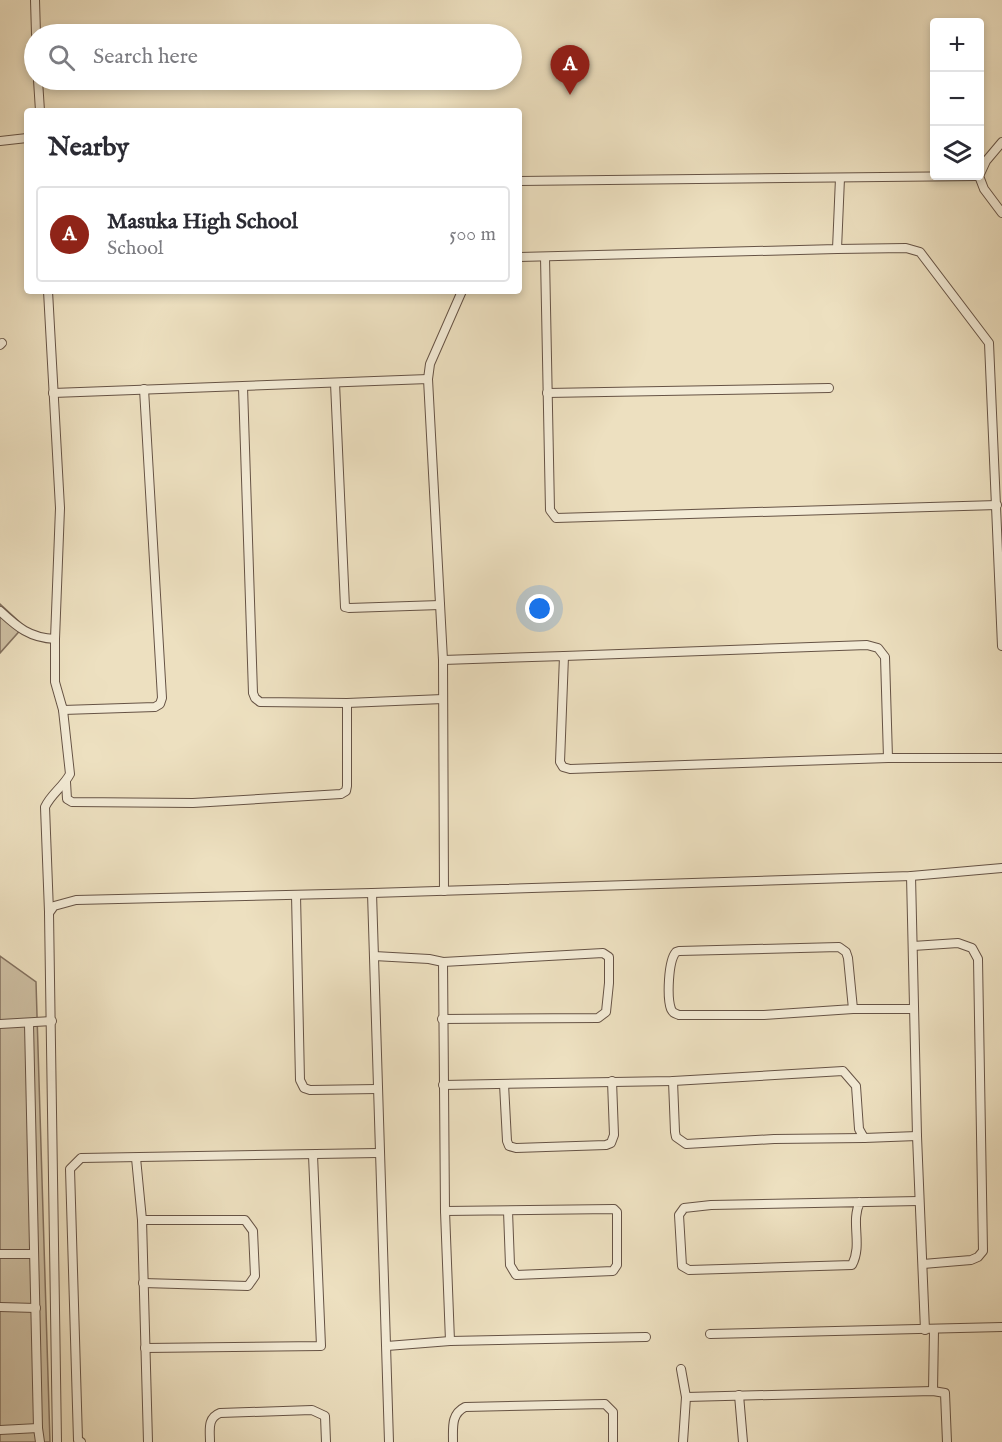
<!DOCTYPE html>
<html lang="en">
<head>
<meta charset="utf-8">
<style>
	:root { --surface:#fff; --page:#f7f7f7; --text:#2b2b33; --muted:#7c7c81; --line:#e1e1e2; --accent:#8f2418 }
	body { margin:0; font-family:"IM FELL English",serif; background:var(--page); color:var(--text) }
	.controls { position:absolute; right:18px; top:18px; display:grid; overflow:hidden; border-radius:6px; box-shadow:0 3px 9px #0003 }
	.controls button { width:54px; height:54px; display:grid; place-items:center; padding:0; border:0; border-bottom:2px solid var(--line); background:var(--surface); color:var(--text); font:30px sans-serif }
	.you { position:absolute; left:540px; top:609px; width:21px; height:21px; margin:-15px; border:4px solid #fff; border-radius:50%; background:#1a73e8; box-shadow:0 0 0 9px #1a73e833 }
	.badge { display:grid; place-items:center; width:39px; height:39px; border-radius:50%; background:var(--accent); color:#fff; font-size:20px; font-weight:700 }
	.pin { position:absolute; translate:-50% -50px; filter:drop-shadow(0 2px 3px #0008) }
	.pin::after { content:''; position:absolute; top:32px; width:21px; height:18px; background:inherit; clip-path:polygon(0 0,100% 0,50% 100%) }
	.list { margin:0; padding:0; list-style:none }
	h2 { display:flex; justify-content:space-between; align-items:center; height:78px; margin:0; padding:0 24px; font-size:26px }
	h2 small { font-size:20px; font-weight:400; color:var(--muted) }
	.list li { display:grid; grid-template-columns:39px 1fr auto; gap:18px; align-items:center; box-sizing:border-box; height:96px; margin:0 12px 12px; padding:0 12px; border:2px solid var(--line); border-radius:6px }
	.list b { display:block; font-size:22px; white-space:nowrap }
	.list p { margin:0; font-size:20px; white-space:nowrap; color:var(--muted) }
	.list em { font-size:20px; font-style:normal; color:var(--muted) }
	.icon { flex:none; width:33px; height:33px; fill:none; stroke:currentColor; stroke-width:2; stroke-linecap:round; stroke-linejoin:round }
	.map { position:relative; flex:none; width:1002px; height:1442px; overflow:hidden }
	.search { position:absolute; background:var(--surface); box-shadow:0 3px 9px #0003; left:24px; top:24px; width:498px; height:66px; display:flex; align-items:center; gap:15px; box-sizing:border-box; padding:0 21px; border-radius:33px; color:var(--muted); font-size:22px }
	.panel { position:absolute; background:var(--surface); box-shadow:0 3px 9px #0003; left:24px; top:108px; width:498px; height:186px; border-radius:6px }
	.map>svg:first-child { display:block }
	.green { fill:#cec0a4; stroke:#847260; stroke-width:1.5 }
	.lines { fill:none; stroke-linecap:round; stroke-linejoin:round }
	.minor-casing { stroke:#665345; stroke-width:10 }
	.minor { stroke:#f3ebd6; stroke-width:8 }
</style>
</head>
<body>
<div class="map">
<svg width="1002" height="1442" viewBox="0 0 1002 1442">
	<rect width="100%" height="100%" fill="#ede0c0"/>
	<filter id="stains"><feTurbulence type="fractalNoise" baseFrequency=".00333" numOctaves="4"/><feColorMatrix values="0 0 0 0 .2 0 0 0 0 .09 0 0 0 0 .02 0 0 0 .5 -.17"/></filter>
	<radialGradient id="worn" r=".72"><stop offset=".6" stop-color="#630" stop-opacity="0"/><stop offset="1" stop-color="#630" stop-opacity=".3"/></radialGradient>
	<!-- green -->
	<g class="green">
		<polygon points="0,604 24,626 0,653"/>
		<polygon points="0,956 36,982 50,1442 0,1442"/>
	</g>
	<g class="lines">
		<defs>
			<g id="minor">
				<polyline points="35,0 36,34"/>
				<polyline points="38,80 40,111"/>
				<polyline points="0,141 27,138"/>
				<polyline points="980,174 986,161 1002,142"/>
				<polyline points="979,176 984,189 1002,213"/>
				<polyline points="519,181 979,176"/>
				<polyline points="837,249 906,248 920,252 989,343 1002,646"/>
				<polyline points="519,257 837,249 840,178"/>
				<polyline points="545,257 550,510 556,518 997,505"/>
				<polyline points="48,291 60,508 55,639 55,682 63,710 155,707 160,704 162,698 144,389"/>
				<polyline points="0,345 2,343"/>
				<polyline points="428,379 430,364 462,291"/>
				<polyline points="335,383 345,607 349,608 440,605"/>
				<polyline points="243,387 253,693 255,698 260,702 347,703 443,699"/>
				<polyline points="53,393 428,379 443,660 444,891"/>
				<polyline points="547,393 829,388"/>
				<path d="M 0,611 C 17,627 30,638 55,639"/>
				<polyline points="564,656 867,645 878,648 885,657 888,758"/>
				<polyline points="443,660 564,656 560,762 563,767 570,769 888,758 1002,758"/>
				<polyline points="66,782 67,799 72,802 193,803 341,794 346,791 347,786 347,703"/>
				<polyline points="911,876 917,1136 925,1330"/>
				<path d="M 372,893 C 377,1076 382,1259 389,1442"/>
				<polyline points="296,895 300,1080 304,1088 310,1090 377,1089"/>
				<path d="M 49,912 L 45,807 C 51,794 63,787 70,774 L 63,710"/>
				<polyline points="913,946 958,943 972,948 978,959 983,1251 978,1257 971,1260 923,1264"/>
				<polyline points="374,956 429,959 443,962 445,1211 450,1341"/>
				<path d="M 853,1009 L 848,958 L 846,952 L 839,947 L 679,951 L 676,952 C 668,961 667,998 671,1009 C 673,1013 674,1013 679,1015 L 764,1015 L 853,1009 L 914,1009"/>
				<polyline points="442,1019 598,1018 606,1012 609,983 609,957 603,953 443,962"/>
				<polyline points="0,1024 52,1021"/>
				<polyline points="29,1024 38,1428 40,1442"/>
				<polyline points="673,1081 675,1132 676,1137 686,1144 774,1139 864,1138"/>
				<polyline points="504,1084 507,1141 509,1146 516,1148 606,1145 611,1143 614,1135 612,1081"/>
				<polyline points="443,1085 673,1081 843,1071 856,1086 859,1129 864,1138 917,1136"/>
				<polyline points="136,1158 142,1220 148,1442"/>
				<path d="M 860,1202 C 850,1222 863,1244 852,1265 L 689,1270 L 682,1266 L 679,1215 L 684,1208 L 711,1205 L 919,1201"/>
				<polyline points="445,1211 614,1209 617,1212 617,1265 613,1271 516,1275 510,1265 508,1211"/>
				<polyline points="142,1220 245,1220 253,1231 255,1276 248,1286 143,1283"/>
				<polyline points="0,1254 34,1254"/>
				<polyline points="0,1307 36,1308"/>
				<polyline points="710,1334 1002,1327"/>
				<polyline points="387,1346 450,1341 646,1337"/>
				<polyline points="145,1348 321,1346 313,1155"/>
				<polyline points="681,1369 686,1397 683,1442"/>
				<polyline points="933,1391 934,1330"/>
				<polyline points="739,1395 743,1442"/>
				<polyline points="686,1397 933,1391 945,1393 947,1442"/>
				<polyline points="0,1430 38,1428"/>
				<polyline points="57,1442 49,913 54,906 76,900 372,893 911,876 1002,868"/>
				<polyline points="81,1442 78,1440 70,1169 81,1158 378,1153"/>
				<path d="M 210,1442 C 210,1430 207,1418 220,1413 L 312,1410 L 325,1416 L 326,1442"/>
				<path d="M 453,1442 C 453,1427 451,1414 465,1407 L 605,1404 L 613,1412 L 613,1442"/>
			</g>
		</defs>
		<!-- minor casing -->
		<use href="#minor" class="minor-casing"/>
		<!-- minor -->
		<use href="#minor" class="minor"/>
	</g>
	<rect width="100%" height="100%" filter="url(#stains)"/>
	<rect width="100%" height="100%" fill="url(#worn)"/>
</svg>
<div class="controls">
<button>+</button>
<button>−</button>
<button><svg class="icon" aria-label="layers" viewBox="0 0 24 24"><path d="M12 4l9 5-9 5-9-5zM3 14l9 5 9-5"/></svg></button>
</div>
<div class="you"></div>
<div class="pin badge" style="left:570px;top:95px">A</div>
<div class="search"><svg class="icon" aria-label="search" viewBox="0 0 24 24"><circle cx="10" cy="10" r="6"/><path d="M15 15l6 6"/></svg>Search here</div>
<section class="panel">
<h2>Nearby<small></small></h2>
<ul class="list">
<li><span class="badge">A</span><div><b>Masuka High School</b><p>School</p></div><em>500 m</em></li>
</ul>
</section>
</div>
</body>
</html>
